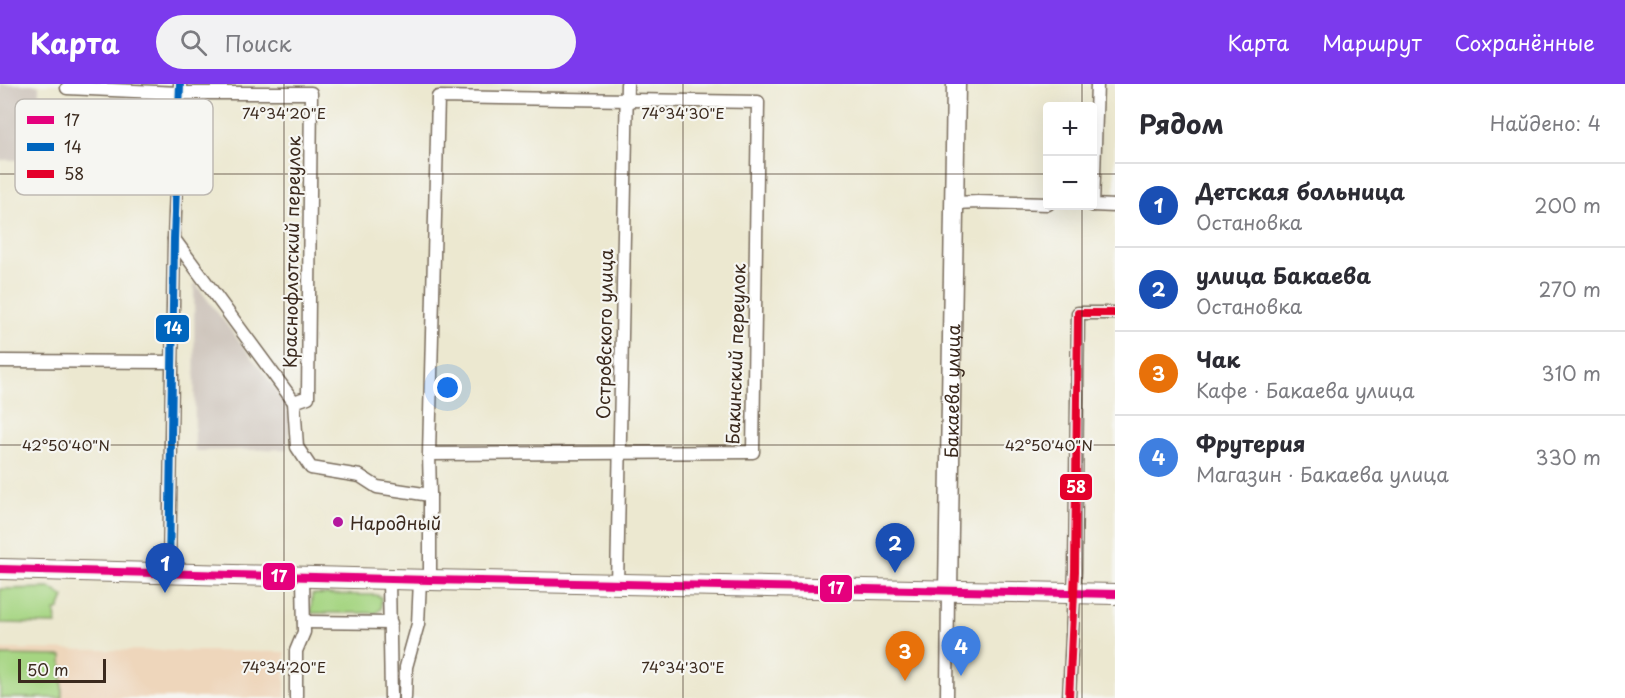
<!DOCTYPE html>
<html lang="ru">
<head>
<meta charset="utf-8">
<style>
	:root { --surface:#fff; --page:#f2f2f3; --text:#2b2b33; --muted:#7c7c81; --line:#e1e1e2; --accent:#7c3aed }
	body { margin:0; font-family:"Playpen Sans",sans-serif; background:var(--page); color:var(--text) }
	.controls { position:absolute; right:18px; top:18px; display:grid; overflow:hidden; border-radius:6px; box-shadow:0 6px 24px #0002 }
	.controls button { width:54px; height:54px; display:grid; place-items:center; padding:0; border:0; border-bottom:2px solid var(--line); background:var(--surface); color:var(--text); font:30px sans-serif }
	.scale { position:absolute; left:18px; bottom:15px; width:88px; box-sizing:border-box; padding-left:6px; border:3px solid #3b2a1e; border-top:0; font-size:16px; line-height:21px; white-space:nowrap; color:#3b2a1e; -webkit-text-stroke:4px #f6f6f2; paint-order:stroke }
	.you { position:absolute; left:448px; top:304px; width:21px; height:21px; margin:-15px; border:4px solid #fff; border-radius:50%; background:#1a73e8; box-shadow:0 0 0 9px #1a73e833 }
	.badge { display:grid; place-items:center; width:39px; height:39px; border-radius:50%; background:var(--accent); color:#fff; font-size:20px; font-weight:700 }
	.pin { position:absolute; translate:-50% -50px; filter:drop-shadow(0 2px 3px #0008) }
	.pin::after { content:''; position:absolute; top:32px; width:21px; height:18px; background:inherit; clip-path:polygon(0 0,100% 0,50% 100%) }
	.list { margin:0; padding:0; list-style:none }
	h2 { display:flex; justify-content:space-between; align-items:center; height:78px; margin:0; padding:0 24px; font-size:26px }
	h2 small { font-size:20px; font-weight:400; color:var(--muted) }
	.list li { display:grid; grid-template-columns:39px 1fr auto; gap:18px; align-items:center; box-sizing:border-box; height:84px; padding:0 24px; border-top:2px solid var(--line) }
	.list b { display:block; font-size:22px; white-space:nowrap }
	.list p { margin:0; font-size:20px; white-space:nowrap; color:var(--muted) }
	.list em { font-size:20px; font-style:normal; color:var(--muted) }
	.icon { flex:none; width:33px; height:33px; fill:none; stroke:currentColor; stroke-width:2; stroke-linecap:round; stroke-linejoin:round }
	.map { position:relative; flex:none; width:1115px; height:614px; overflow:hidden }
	header { display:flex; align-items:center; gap:36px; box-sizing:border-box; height:84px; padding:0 30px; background:var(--accent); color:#fff }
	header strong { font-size:28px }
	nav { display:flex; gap:33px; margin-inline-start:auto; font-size:21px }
	.search { width:420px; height:54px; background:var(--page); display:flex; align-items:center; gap:15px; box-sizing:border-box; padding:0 21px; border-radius:33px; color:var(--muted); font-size:22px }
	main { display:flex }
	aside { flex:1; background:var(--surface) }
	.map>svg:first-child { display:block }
	.built { fill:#eed6bb }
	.industrial { fill:#ccc2b9 }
	.green { fill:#a6d582; stroke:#708050; stroke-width:1.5 }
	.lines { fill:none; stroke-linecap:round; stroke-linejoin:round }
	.minor-casing { stroke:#796c5c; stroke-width:15 }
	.secondary-casing { stroke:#796c5c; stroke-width:21 }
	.primary-casing { stroke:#796c5c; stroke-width:22 }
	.minor { stroke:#fff; stroke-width:12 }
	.secondary { stroke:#fff; stroke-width:18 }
	.primary { stroke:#fff; stroke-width:20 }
	.bus-1-casing { stroke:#f6f6f2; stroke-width:12 }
	.bus-2-casing { stroke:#f6f6f2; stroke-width:12 }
	.bus-3-casing { stroke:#f6f6f2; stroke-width:12 }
	.bus-1 { stroke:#e5007d; stroke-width:8 }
	.bus-2 { stroke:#0065bd; stroke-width:8 }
	.bus-3 { stroke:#e4002b; stroke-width:8 }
	.ticks { fill:none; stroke:#3b2a1e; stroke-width:1.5; stroke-opacity:0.45 }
	.poi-dot { fill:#b5179e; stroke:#f6f6f2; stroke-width:2 }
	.labels { text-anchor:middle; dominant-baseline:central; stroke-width:4.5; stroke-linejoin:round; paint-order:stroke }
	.street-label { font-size:18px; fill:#3b2a1e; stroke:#f6f6f2 }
	.poi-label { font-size:18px; fill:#3b2a1e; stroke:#f6f6f2; text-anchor:start }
	.key { fill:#f6f6f2; stroke:#beb9b2; stroke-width:1.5 }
	.key-label { font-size:16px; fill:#3b2a1e }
	.ticks-label { font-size:15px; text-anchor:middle; fill:#3b2a1e; stroke:#f6f6f2; stroke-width:4.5; stroke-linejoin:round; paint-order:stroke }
	.line-badge { stroke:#f6f6f2; stroke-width:2 }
	.badge-label { font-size:16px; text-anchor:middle; font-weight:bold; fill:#fff }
</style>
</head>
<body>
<header>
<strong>Карта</strong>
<div class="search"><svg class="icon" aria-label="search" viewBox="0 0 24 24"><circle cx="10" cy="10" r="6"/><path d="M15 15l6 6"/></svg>Поиск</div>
<nav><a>Карта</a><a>Маршрут</a><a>Сохранённые</a></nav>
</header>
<main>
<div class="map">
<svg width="1115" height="614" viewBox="0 0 1115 614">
	<rect width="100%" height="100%" fill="#f6f6f2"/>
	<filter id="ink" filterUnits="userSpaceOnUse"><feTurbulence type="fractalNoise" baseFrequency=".0167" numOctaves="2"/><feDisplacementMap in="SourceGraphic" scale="12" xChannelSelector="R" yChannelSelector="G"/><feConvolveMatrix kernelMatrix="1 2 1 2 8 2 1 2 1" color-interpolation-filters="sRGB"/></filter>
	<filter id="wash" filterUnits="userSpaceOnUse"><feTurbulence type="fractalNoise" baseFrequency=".008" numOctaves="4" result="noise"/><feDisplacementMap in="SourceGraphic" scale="24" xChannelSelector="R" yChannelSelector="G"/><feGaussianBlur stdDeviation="1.35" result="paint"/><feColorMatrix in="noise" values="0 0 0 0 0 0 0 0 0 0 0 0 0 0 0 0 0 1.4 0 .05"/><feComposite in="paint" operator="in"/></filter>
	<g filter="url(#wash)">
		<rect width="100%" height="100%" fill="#ece8d0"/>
		<!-- built -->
		<polygon class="built" points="0,565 285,568 285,614 0,614"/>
		<!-- industrial -->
		<g class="industrial">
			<polygon points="0,0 32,0 39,2 37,74 20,76 0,76"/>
			<polygon points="194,198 288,321 290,337 287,365 195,367"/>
		</g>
		<!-- green -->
		<g class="green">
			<polygon points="51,504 64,513 59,525 55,527 56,540 0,539 0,505"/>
			<polygon points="312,510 376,511 381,513 381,525 376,529 311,529"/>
			<polygon points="0,571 62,572 62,614 0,614"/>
		</g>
	</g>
	<g filter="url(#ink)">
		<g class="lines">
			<defs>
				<g id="minor">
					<polyline points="67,4 179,9 311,9 308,313 294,318"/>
					<polyline points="955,119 978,118 1048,120"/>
					<polyline points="1092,121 1115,122"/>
					<polyline points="1093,121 1097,0"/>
					<polyline points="174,155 294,318 297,363 311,384 360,392 377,403 430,411"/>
					<polyline points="0,277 172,278"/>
					<polyline points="429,370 753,368 758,18 438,13 429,370 430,411 430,496"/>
					<polyline points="169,489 174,155 180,0"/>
					<polyline points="389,495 391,614"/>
					<polyline points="617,501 627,0"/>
					<polyline points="304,538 391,539"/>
					<polyline points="296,614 296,567 304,548 303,493"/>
					<polyline points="405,614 406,583 418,540 420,496"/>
					<polyline points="947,614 948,507"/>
					<polyline points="1069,614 1075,487 1078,229 1115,229"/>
				</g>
				<g id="secondary">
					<path id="s1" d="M 948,507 L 956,0"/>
				</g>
				<polyline id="primary" points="0,485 430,496 1115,510"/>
			</defs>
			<!-- minor casing -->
			<use href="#minor" class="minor-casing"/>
			<!-- secondary casing -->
			<use href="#secondary" class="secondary-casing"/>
			<!-- primary casing -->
			<use href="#primary" class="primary-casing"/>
			<!-- minor -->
			<use href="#minor" class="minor"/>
			<!-- secondary -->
			<use href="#secondary" class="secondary"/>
			<!-- primary -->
			<use href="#primary" class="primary"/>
			<defs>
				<polyline id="bus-1" points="0,485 430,496 1115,510"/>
				<polyline id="bus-2" points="169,489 174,155 180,0"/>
				<polyline id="bus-3" points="1069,614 1075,487 1078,229 1115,229"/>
			</defs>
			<!-- bus-1 casing -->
			<use href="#bus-1" class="bus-1-casing"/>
			<!-- bus-2 casing -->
			<use href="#bus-2" class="bus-2-casing"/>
			<!-- bus-3 casing -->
			<use href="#bus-3" class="bus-3-casing"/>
			<!-- bus-1 -->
			<use href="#bus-1" class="bus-1"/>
			<!-- bus-2 -->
			<use href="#bus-2" class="bus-2"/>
			<!-- bus-3 -->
			<use href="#bus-3" class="bus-3"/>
		</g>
	</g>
	<!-- ticks -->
	<path class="ticks" d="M 284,0 L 284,614M 683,0 L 683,614M 1082,0 L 1082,22M 0,90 L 1048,90M 1092,90 L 1115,90M 1082,122 L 1082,614M 0,361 L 1115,361"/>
	<!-- markers -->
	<circle class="poi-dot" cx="338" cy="438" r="6"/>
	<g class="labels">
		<!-- street labels -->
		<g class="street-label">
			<text transform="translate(291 168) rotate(-89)">Краснофлотский переулок</text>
			<text transform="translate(604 250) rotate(-89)">Островского улица</text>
			<text transform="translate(735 270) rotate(-88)">Бакинский переулок</text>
			<text stroke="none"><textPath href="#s1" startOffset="200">Бакаева улица</textPath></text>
		</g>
		<!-- poi labels -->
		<g class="poi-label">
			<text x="350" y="438">Народный</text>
		</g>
	</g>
	<!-- legend -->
	<rect x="15" y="15" width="198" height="96" rx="9" class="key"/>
	<rect x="27" y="32" width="27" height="8" fill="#e5007d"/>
	<rect x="27" y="59" width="27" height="8" fill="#0065bd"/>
	<rect x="27" y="86" width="27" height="8" fill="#e4002b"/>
	<g class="key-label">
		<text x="64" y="42">17</text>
		<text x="64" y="69">14</text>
		<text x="64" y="96">58</text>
	</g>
	<g class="ticks-label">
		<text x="284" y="35">74°34'20"E</text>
		<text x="683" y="35">74°34'30"E</text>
		<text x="66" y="367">42°50'40"N</text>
		<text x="1049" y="367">42°50'40"N</text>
		<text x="284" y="589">74°34'20"E</text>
		<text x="683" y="589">74°34'30"E</text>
	</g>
	<g class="line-badge">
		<rect x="155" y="230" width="35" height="29" rx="6" fill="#0065bd"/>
		<rect x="1059" y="389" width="34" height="28" rx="6" fill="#e4002b"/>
		<rect x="262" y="478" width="34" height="29" rx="6" fill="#e5007d"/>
		<rect x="819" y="490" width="34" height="29" rx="6" fill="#e5007d"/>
	</g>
	<g class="badge-label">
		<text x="173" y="250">14</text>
		<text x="1076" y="409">58</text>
		<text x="279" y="498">17</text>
		<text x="836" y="510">17</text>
	</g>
</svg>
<div class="controls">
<button>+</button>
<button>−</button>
</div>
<div class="scale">50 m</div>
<div class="you"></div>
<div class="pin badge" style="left:165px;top:509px;background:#1a4fb4">1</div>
<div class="pin badge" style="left:895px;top:489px;background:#1a4fb4">2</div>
<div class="pin badge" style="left:905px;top:597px;background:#e8710a">3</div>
<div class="pin badge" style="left:961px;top:592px;background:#3f7fe0">4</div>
</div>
<aside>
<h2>Рядом<small>Найдено: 4</small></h2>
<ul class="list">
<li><span class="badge" style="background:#1a4fb4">1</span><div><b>Детская больница</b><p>Остановка</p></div><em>200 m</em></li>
<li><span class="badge" style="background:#1a4fb4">2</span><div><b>улица Бакаева</b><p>Остановка</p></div><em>270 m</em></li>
<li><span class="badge" style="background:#e8710a">3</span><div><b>Чак</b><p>Кафе · Бакаева улица</p></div><em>310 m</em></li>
<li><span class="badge" style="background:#3f7fe0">4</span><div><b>Фрутерия</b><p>Магазин · Бакаева улица</p></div><em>330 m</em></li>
</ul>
</aside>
</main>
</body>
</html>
